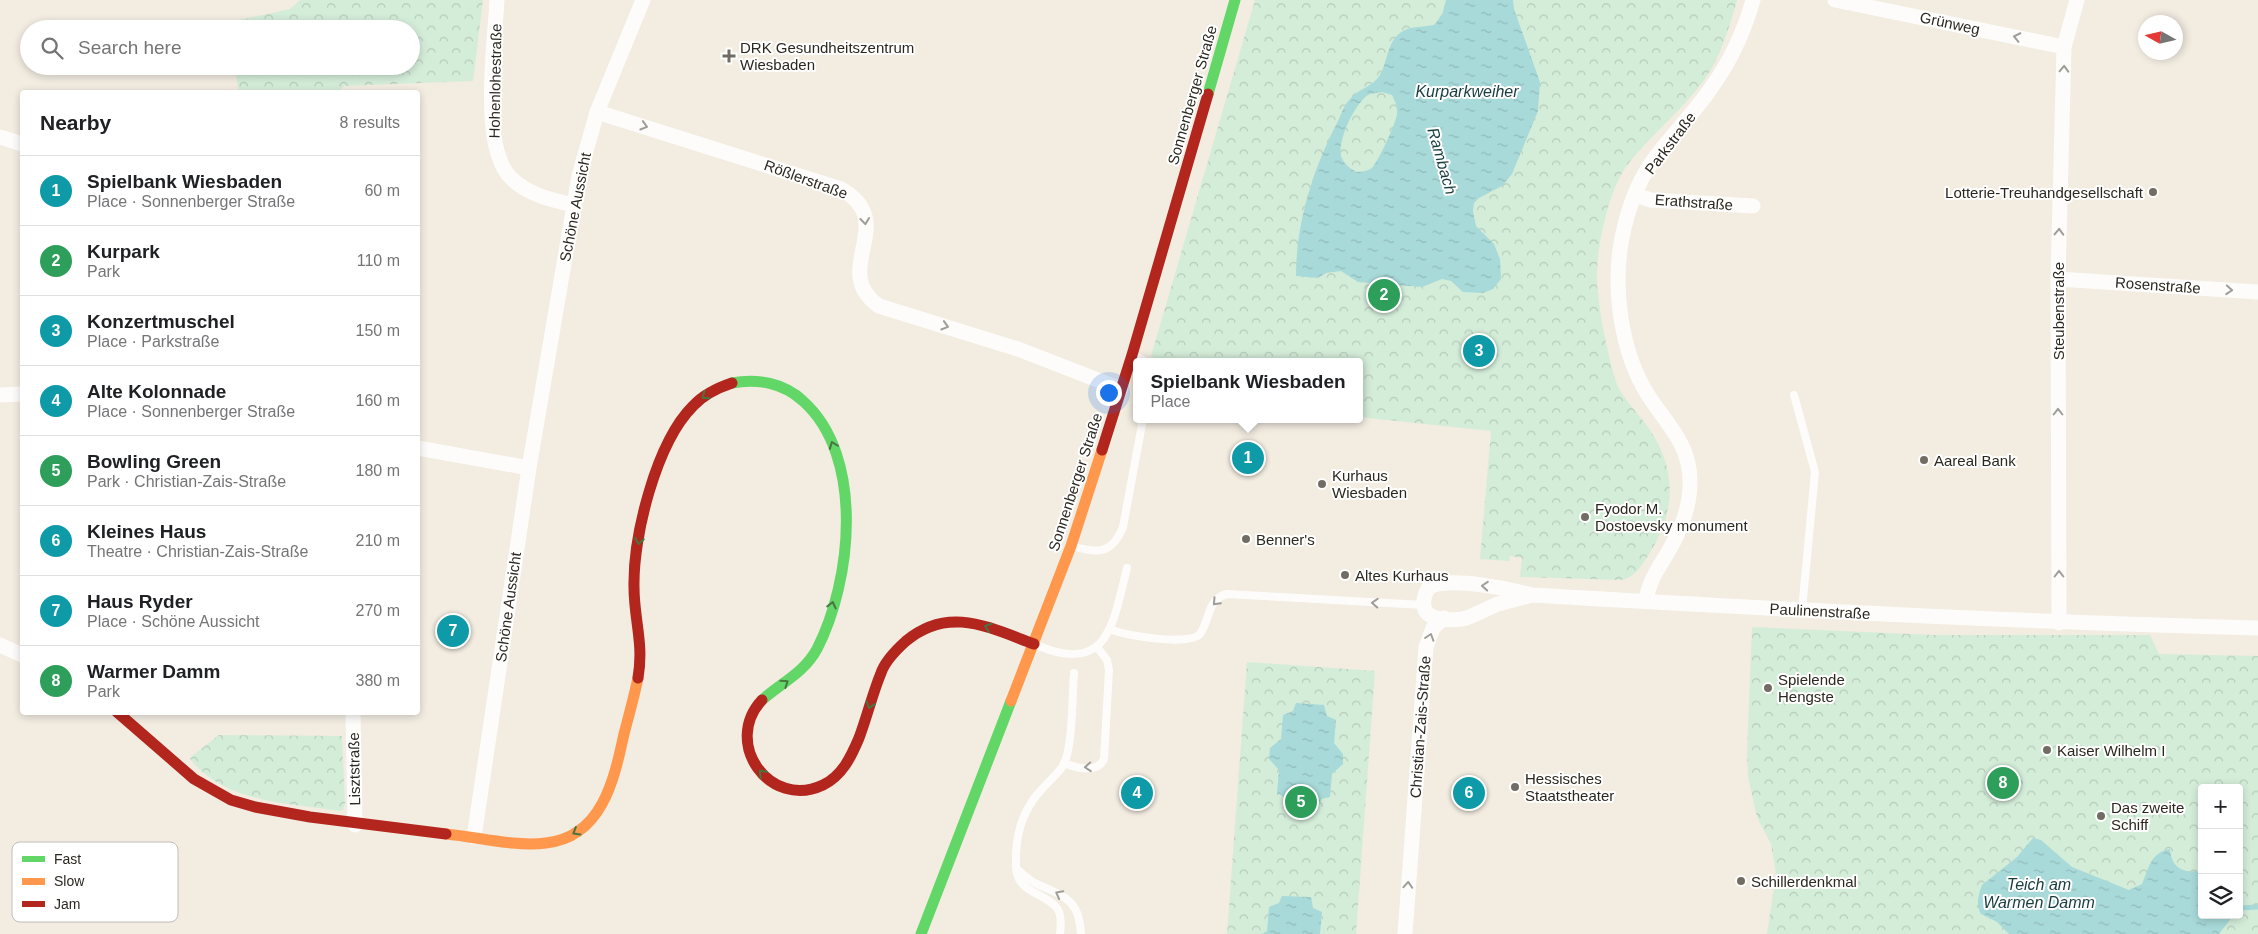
<!DOCTYPE html>
<html lang="en">
<head>
<meta charset="utf-8">
<style>
	:root { --surface:#fff; --page:#f6f6f6; --text:#202124; --muted:#757577; --line:#e0e0e0; --accent:#1a73e8 }
	body { margin:0; font-family:Helvetica,sans-serif; background:var(--page); color:var(--text) }
	.controls { position:absolute; right:15px; bottom:15px; display:grid; overflow:hidden; border-radius:5px; box-shadow:0 2px 8px #0003 }
	.controls button { width:45px; height:45px; display:grid; place-items:center; padding:0; border:0; border-bottom:1px solid var(--line); background:var(--surface); color:var(--text); font:25px sans-serif }
	.compass { position:absolute; left:2138px; top:15px; width:45px; height:45px; border-radius:50%; background:var(--surface); box-shadow:0 2px 8px #0003; rotate:278deg }
	.you { position:absolute; left:1108px; top:392px; width:18px; height:18px; margin:-12px; border:4px solid #fff; border-radius:50%; background:#1a73e8; box-shadow:0 0 0 8px #1a73e833 }
	.badge { display:grid; place-items:center; width:32px; height:32px; border-radius:50%; background:var(--accent); color:#fff; font-size:16px; font-weight:700 }
	.pin { position:absolute; translate:-50% -50%; border:2px solid #fff; box-shadow:0 1px 5px #0006 }
	.popup { position:absolute; left:1133px; top:358px; width:230px; height:65px; box-sizing:border-box; display:grid; place-content:center; border-radius:5px; background:var(--surface); filter:drop-shadow(0 1px 4px #0005); font-size:16px; white-space:nowrap; color:var(--muted) }
	.popup b { font-size:19px; color:var(--text) }
	.popup::after { content:''; position:absolute; left:50%; top:100%; margin-left:-10px; border:10px solid transparent; border-top-color:var(--surface) }
	.list { margin:0; padding:0; list-style:none }
	h2 { display:flex; justify-content:space-between; align-items:center; height:65px; margin:0; padding:0 20px; font-size:21px }
	h2 small { font-size:16px; font-weight:400; color:var(--muted) }
	.list li { display:grid; grid-template-columns:32px 1fr auto; gap:15px; align-items:center; box-sizing:border-box; height:70px; padding:0 20px; border-top:1px solid var(--line) }
	.list b { display:block; font-size:19px; white-space:nowrap }
	.list p { margin:0; font-size:16px; white-space:nowrap; color:var(--muted) }
	.list em { font-size:16px; font-style:normal; color:var(--muted) }
	.icon { flex:none; width:28px; height:28px; fill:none; stroke:currentColor; stroke-width:2; stroke-linecap:round; stroke-linejoin:round }
	.map { position:relative; flex:none; width:2258px; height:934px; overflow:hidden }
	.search { position:absolute; background:var(--surface); box-shadow:0 2px 8px #0003; left:20px; top:20px; width:400px; height:55px; display:flex; align-items:center; gap:12px; box-sizing:border-box; padding:0 18px; border-radius:28px; color:var(--muted); font-size:19px }
	.panel { position:absolute; background:var(--surface); box-shadow:0 2px 8px #0003; left:20px; top:90px; width:400px; height:625px; border-radius:5px }
	.map>svg:first-child { display:block }
	.park { fill:url(#park-crowns); fill-rule:evenodd }
	.water { fill:url(#water-ripples); fill-rule:evenodd }
	.lines { fill:none; stroke-linecap:round; stroke-linejoin:round }
	.stream { stroke:#a8dad9; stroke-width:5 }
	.lane { stroke:#fdfcfa; stroke-width:8 }
	.street { stroke:#fdfcfa; stroke-width:15 }
	.fast { stroke:#63d668; stroke-width:11 }
	.slow { stroke:#ff974d; stroke-width:11 }
	.jam { stroke:#b3261e; stroke-width:11 }
	.oneway { stroke:#9f9d98 }
	.oneway2 { stroke:#457640 }
	.poi-dot { fill:#716d64; stroke:#fff; stroke-width:2 }
	.labels { text-anchor:middle; dominant-baseline:central; stroke-width:4; stroke-linejoin:round; paint-order:stroke }
	.street-label { font-size:15px; fill:#2c2820; stroke:#fff }
	.poi-label { font-size:15px; fill:#2c2820; stroke:#fff; text-anchor:start }
	.water-label { font-size:16px; font-style:italic; fill:#183d3e; stroke:#fff }
	.key { fill:#fff; stroke:#c0bebc; stroke-width:1 }
	.key-label { font-size:14px; fill:#2c2820 }
</style>
</head>
<body>
<div class="map">
<svg width="2258" height="934" viewBox="0 0 2258 934">
	<defs>
		<pattern id="park-crowns" width="20" height="18" patternUnits="userSpaceOnUse" patternTransform="scale(1.25)"><rect width="20" height="18" fill="#d4edd9"/><path d="M2 6a3 3 0 1 1 6 0M12 15a3 3 0 1 1 6 0" fill="none" stroke="#b6cbba"/></pattern>
		<pattern id="water-ripples" width="26" height="14" patternUnits="userSpaceOnUse" patternTransform="scale(1.25)"><rect width="26" height="14" fill="#a8dad9"/><path d="M2 4q2-2 4 0t4 0M15 11q2-2 4 0t4 0" fill="none" stroke="#91bbba"/></pattern>
	</defs>
	<rect width="100%" height="100%" fill="#f2ece1"/>
	<!-- park -->
	<g class="park">
		<polygon points="300,0 483,0 473,81 344,86 339,92 239,92 234,66 411,66 411,29 227,29 226,23 290,9"/>
		<path d="M 1255,0 L 1737,0 C 1729,28 1720,60 1702,83 C 1680,112 1651,135 1628,164 C 1609,188 1596,248 1597,279 C 1598,308 1607,351 1615,379 C 1620,395 1635,410 1645,423 C 1675,462 1678,506 1652,549 C 1644,562 1637,577 1621,580 L 1520,577 L 1522,558 L 1510,556 L 1509,561 L 1480,559 L 1491,431 L 1359,417 L 1359,362 L 1159,362 L 1151,356 Z"/>
		<path d="M 1752,627 L 1933,635 L 2150,635 L 2159,654 L 2258,656 L 2258,934 L 1767,934 L 1776,874 L 1771,844 L 1757,817 L 1748,777 L 1747,753 ZM 2202,788 L 2239,788 L 2239,915 L 2202,915 Z"/>
		<polygon points="1247,662 1375,671 1356,934 1227,934"/>
		<path d="M 219,735 L 342,736 L 345,803 L 343,810 L 340,811 C 288,803 225,803 190,759 L 193,755 Z"/>
	</g>
	<!-- water -->
	<g class="water">
		<path d="M 1446,0 L 1513,0 L 1514,9 L 1540,82 L 1538,111 L 1512,174 L 1502,186 L 1479,198 L 1474,203 L 1473,211 L 1476,226 L 1494,244 L 1500,259 L 1501,279 L 1493,289 L 1483,293 L 1463,292 L 1451,281 L 1442,279 L 1422,287 L 1358,282 L 1341,271 L 1326,273 L 1318,278 L 1296,276 C 1296,223 1313,169 1337,123 C 1341,115 1344,105 1350,99 C 1357,90 1370,87 1377,79 C 1389,65 1385,39 1405,30 C 1414,26 1425,27 1434,25 L 1442,15 ZM 1382,92 L 1392,95 C 1395,101 1398,107 1397,114 C 1396,123 1378,162 1372,168 C 1367,171 1362,172 1357,172 C 1350,169 1343,163 1341,156 C 1337,141 1356,100 1370,94 C 1374,93 1378,93 1382,92 Z"/>
		<polygon points="1296,703 1324,705 1327,716 1336,720 1334,743 1343,754 1343,764 1332,774 1330,797 1321,799 1318,808 1289,806 1287,799 1277,793 1279,770 1269,759 1270,748 1281,739 1283,715 1293,711"/>
		<path d="M 2033,838 L 2041,840 L 2072,867 L 2129,890 L 2142,884 C 2149,868 2150,853 2170,849 C 2171,865 2180,873 2196,871 L 2198,874 L 2202,875 L 2202,915 L 2233,916 L 2219,934 L 2009,934 L 1997,922 L 1981,914 C 1976,905 1978,895 1982,885 L 2017,857 Z"/>
		<polygon points="1282,896 1311,897 1313,908 1322,912 1320,934 1262,934 1267,931 1269,907 1279,903"/>
	</g>
	<g class="lines">
		<!-- stream -->
		<polyline class="stream" points="2239,908 2258,907"/>
		<!-- lane -->
		<g class="lane">
			<polyline points="1134,356 1147,362"/>
			<polyline points="1794,395 1815,472 1802,610"/>
			<path d="M 1072,546 C 1098,554 1112,554 1123,527 L 1143,419"/>
			<path d="M 1110,629 C 1124,636 1190,646 1200,634 C 1210,620 1207,599 1227,594 L 1424,605"/>
			<path d="M 1036,645 C 1109,676 1113,623 1127,568"/>
			<path d="M 1064,763 C 1076,768 1097,774 1104,759 L 1109,670 L 1107,660 L 1097,647"/>
			<path d="M 1018,870 C 1024,875 1030,881 1037,884 C 1065,897 1079,899 1081,934"/>
			<path d="M 1060,934 C 1061,926 1062,915 1057,908 C 1044,892 1017,893 1016,867 C 1015,837 1021,812 1041,790 C 1048,782 1059,773 1064,764 C 1073,744 1072,697 1074,673"/>
		</g>
		<!-- street -->
		<g class="street">
			<path d="M 497,0 C 495,43 479,149 512,179 C 529,195 552,200 574,205"/>
			<polyline points="1835,0 2064,47"/>
			<path d="M 597,112 L 841,189 C 901,223 828,270 879,306 L 1018,349 L 1121,389"/>
			<polyline points="0,137 22,144"/>
			<polyline points="1635,195 1651,200 1753,206"/>
			<polyline points="2058,279 2258,292"/>
			<polyline points="0,395 22,394"/>
			<polyline points="418,448 529,468"/>
			<path d="M 1532,595 C 1521,598 1509,601 1498,604 C 1488,608 1479,613 1469,617 C 1459,621 1431,622 1425,610 C 1422,602 1425,593 1429,587 C 1449,576 1510,589 1532,595 C 1774,609 2016,622 2258,628"/>
			<path d="M 1646,601 C 1649,577 1663,563 1673,543 C 1686,519 1694,490 1688,463 C 1682,437 1662,417 1648,395 C 1621,352 1612,288 1622,238 C 1627,213 1636,186 1650,165 C 1668,138 1693,115 1711,88 C 1730,62 1744,32 1753,0"/>
			<polyline points="2059,623 2058,279 2064,47 2077,0"/>
			<polyline points="0,645 22,655"/>
			<polyline points="353,712 355,825"/>
			<polyline points="474,837 529,468 579,176 597,112 643,0"/>
			<polyline points="1405,934 1426,647 1433,628 1444,618"/>
		</g>
		<!-- fast -->
		<g class="fast">
			<polyline points="1208,94 1235,0"/>
			<path d="M 732,383 C 757,378 784,383 803,401 C 865,456 852,581 817,649 C 804,673 781,683 762,700"/>
			<polyline points="921,934 1011,701"/>
		</g>
		<!-- slow -->
		<g class="slow">
			<polyline points="1011,701 1071,546 1102,450"/>
			<path d="M 446,834 C 479,837 513,847 546,843 C 602,837 614,780 624,734 C 629,715 634,697 638,678"/>
		</g>
		<!-- jam -->
		<g class="jam">
			<polyline points="1102,450 1132,355 1208,94"/>
			<path d="M 638,678 C 644,643 634,620 634,587 C 633,536 656,443 693,406 C 704,394 717,388 732,383"/>
			<path d="M 762,700 C 722,743 770,810 823,785 C 842,776 851,757 859,738 C 867,717 872,695 881,673 C 885,661 896,650 906,641 C 949,605 990,628 1034,644"/>
			<polyline points="117,712 194,779 231,800 255,807 310,817 446,834"/>
		</g>
	</g>
	<!-- one-way arrows -->
	<defs><path id="oneway-chevron" d="M-2-3.5L2.5 0L-2 3.5" fill="none" stroke-width="1.6" stroke-linecap="round" stroke-linejoin="round" transform="scale(1.25)"/></defs>
	<g class="oneway">
		<use href="#oneway-chevron" transform="translate(2017 37) rotate(-168)"/>
		<use href="#oneway-chevron" transform="translate(2064 69) rotate(-88)"/>
		<use href="#oneway-chevron" transform="translate(644 126) rotate(17)"/>
		<use href="#oneway-chevron" transform="translate(865 221) rotate(84)"/>
		<use href="#oneway-chevron" transform="translate(2059 232) rotate(-88)"/>
		<use href="#oneway-chevron" transform="translate(2229 290) rotate(4)"/>
		<use href="#oneway-chevron" transform="translate(945 326) rotate(17)"/>
		<use href="#oneway-chevron" transform="translate(2058 412) rotate(-90)"/>
		<use href="#oneway-chevron" transform="translate(2059 574) rotate(-90)"/>
		<use href="#oneway-chevron" transform="translate(1485 586) rotate(-176)"/>
		<use href="#oneway-chevron" transform="translate(1216 602) rotate(133)"/>
		<use href="#oneway-chevron" transform="translate(1375 603) rotate(-177)"/>
		<use href="#oneway-chevron" transform="translate(1430 637) rotate(-72)"/>
		<use href="#oneway-chevron" transform="translate(1088 767) rotate(176)"/>
		<use href="#oneway-chevron" transform="translate(1408 885) rotate(-86)"/>
		<use href="#oneway-chevron" transform="translate(1059 894) rotate(-152)"/>
	</g>
	<g class="oneway2">
		<use href="#oneway-chevron" transform="translate(705 396) rotate(145)"/>
		<use href="#oneway-chevron" transform="translate(833 445) rotate(-111)"/>
		<use href="#oneway-chevron" transform="translate(639 541) rotate(99)"/>
		<use href="#oneway-chevron" transform="translate(832 605) rotate(-77)"/>
		<use href="#oneway-chevron" transform="translate(988 627) rotate(-161)"/>
		<use href="#oneway-chevron" transform="translate(785 683) rotate(-34)"/>
		<use href="#oneway-chevron" transform="translate(870 705) rotate(109)"/>
		<use href="#oneway-chevron" transform="translate(762 773) rotate(-133)"/>
		<use href="#oneway-chevron" transform="translate(576 832) rotate(149)"/>
	</g>
	<!-- markers -->
	<g class="poi-dot">
		<path d="M726.5 48.5h5v5h5v5h-5v5h-5v-5h-5v-5h5z"/>
		<circle cx="2153" cy="192" r="5"/>
		<circle cx="1924" cy="460" r="5"/>
		<circle cx="1322" cy="484" r="5"/>
		<circle cx="1585" cy="517" r="5"/>
		<circle cx="1246" cy="539" r="5"/>
		<circle cx="1345" cy="575" r="5"/>
		<circle cx="1768" cy="688" r="5"/>
		<circle cx="2047" cy="750" r="5"/>
		<circle cx="1515" cy="787" r="5"/>
		<circle cx="2101" cy="816" r="5"/>
		<circle cx="1741" cy="881" r="5"/>
	</g>
	<g class="labels">
		<!-- street labels -->
		<g class="street-label">
			<text transform="translate(1950 23) rotate(12)">Grünweg</text>
			<text transform="translate(495 81) rotate(-89)">Hohenlohestraße</text>
			<text transform="translate(1192 95) rotate(-74)">Sonnenberger Straße</text>
			<text transform="translate(1670 143) rotate(-53)">Parkstraße</text>
			<text transform="translate(806 179) rotate(20)">Rößlerstraße</text>
			<text transform="translate(1694 202) rotate(4)">Erathstraße</text>
			<text transform="translate(575 207) rotate(-79)">Schöne Aussicht</text>
			<text transform="translate(2158 285) rotate(4)">Rosenstraße</text>
			<text transform="translate(2058 311) rotate(-90)">Steubenstraße</text>
			<text transform="translate(1075 482) rotate(-72)">Sonnenberger Straße</text>
			<text transform="translate(508 607) rotate(-82)">Schöne Aussicht</text>
			<text transform="translate(1820 611) rotate(3)">Paulinenstraße</text>
			<text transform="translate(1420 727) rotate(-86)">Christian-Zais-Straße</text>
			<text transform="translate(354 769) rotate(-91)">Lisztstraße</text>
		</g>
		<!-- poi labels -->
		<g class="poi-label">
			<text x="740" y="47">DRK Gesundheitszentrum<tspan x="740" dy="17">Wiesbaden</tspan></text>
			<text x="2143" y="192" text-anchor="end">Lotterie-Treuhandgesellschaft</text>
			<text x="1934" y="460">Aareal Bank</text>
			<text x="1332" y="475">Kurhaus<tspan x="1332" dy="17">Wiesbaden</tspan></text>
			<text x="1595" y="508">Fyodor M.<tspan x="1595" dy="17">Dostoevsky monument</tspan></text>
			<text x="1256" y="539">Benner's</text>
			<text x="1355" y="575">Altes Kurhaus</text>
			<text x="1778" y="679">Spielende<tspan x="1778" dy="17">Hengste</tspan></text>
			<text x="2057" y="750">Kaiser Wilhelm I</text>
			<text x="1525" y="778">Hessisches<tspan x="1525" dy="17">Staatstheater</tspan></text>
			<text x="2111" y="807">Das zweite<tspan x="2111" dy="17">Schiff</tspan></text>
			<text x="1751" y="881">Schillerdenkmal</text>
		</g>
		<!-- water labels -->
		<g class="water-label">
			<text x="1467" y="91">Kurparkweiher</text>
			<text transform="translate(1442 161) rotate(74)">Rambach</text>
			<text x="2039" y="884">Teich am<tspan x="2039" dy="18">Warmen Damm</tspan></text>
		</g>
	</g>
	<!-- legend -->
	<rect x="12" y="842" width="166" height="80" rx="8" class="key"/>
	<rect x="22" y="856" width="23" height="6" fill="#63d668"/>
	<rect x="22" y="878" width="23" height="7" fill="#ff974d"/>
	<rect x="22" y="901" width="23" height="6" fill="#b3261e"/>
	<g class="key-label">
		<text x="54" y="864">Fast</text>
		<text x="54" y="886">Slow</text>
		<text x="54" y="909">Jam</text>
	</g>
</svg>
<div class="controls">
<button>+</button>
<button>−</button>
<button><svg class="icon" aria-label="layers" viewBox="0 0 24 24"><path d="M12 4l9 5-9 5-9-5zM3 14l9 5 9-5"/></svg></button>
</div>
<svg class="compass" viewBox="-18 -18 36 36"><path d="M0-13l5 13h-10z" fill="#e53935"/><path d="M0 13l5-13h-10z" fill="#757577"/></svg>
<div class="you"></div>
<div class="pin badge" style="left:1248px;top:458px;background:#0f9aa8">1</div>
<div class="popup"><b>Spielbank Wiesbaden</b>Place</div>
<div class="pin badge" style="left:1384px;top:295px;background:#2e9e5b">2</div>
<div class="pin badge" style="left:1479px;top:351px;background:#0f9aa8">3</div>
<div class="pin badge" style="left:1137px;top:793px;background:#0f9aa8">4</div>
<div class="pin badge" style="left:1301px;top:802px;background:#2e9e5b">5</div>
<div class="pin badge" style="left:1469px;top:793px;background:#0f9aa8">6</div>
<div class="pin badge" style="left:453px;top:631px;background:#0f9aa8">7</div>
<div class="pin badge" style="left:2003px;top:783px;background:#2e9e5b">8</div>
<div class="search"><svg class="icon" aria-label="search" viewBox="0 0 24 24"><circle cx="10" cy="10" r="6"/><path d="M15 15l6 6"/></svg>Search here</div>
<section class="panel">
<h2>Nearby<small>8 results</small></h2>
<ul class="list">
<li><span class="badge" style="background:#0f9aa8">1</span><div><b>Spielbank Wiesbaden</b><p>Place · Sonnenberger Straße</p></div><em>60 m</em></li>
<li><span class="badge" style="background:#2e9e5b">2</span><div><b>Kurpark</b><p>Park</p></div><em>110 m</em></li>
<li><span class="badge" style="background:#0f9aa8">3</span><div><b>Konzertmuschel</b><p>Place · Parkstraße</p></div><em>150 m</em></li>
<li><span class="badge" style="background:#0f9aa8">4</span><div><b>Alte Kolonnade</b><p>Place · Sonnenberger Straße</p></div><em>160 m</em></li>
<li><span class="badge" style="background:#2e9e5b">5</span><div><b>Bowling Green</b><p>Park · Christian-Zais-Straße</p></div><em>180 m</em></li>
<li><span class="badge" style="background:#0f9aa8">6</span><div><b>Kleines Haus</b><p>Theatre · Christian-Zais-Straße</p></div><em>210 m</em></li>
<li><span class="badge" style="background:#0f9aa8">7</span><div><b>Haus Ryder</b><p>Place · Schöne Aussicht</p></div><em>270 m</em></li>
<li><span class="badge" style="background:#2e9e5b">8</span><div><b>Warmer Damm</b><p>Park</p></div><em>380 m</em></li>
</ul>
</section>
</div>
</body>
</html>
